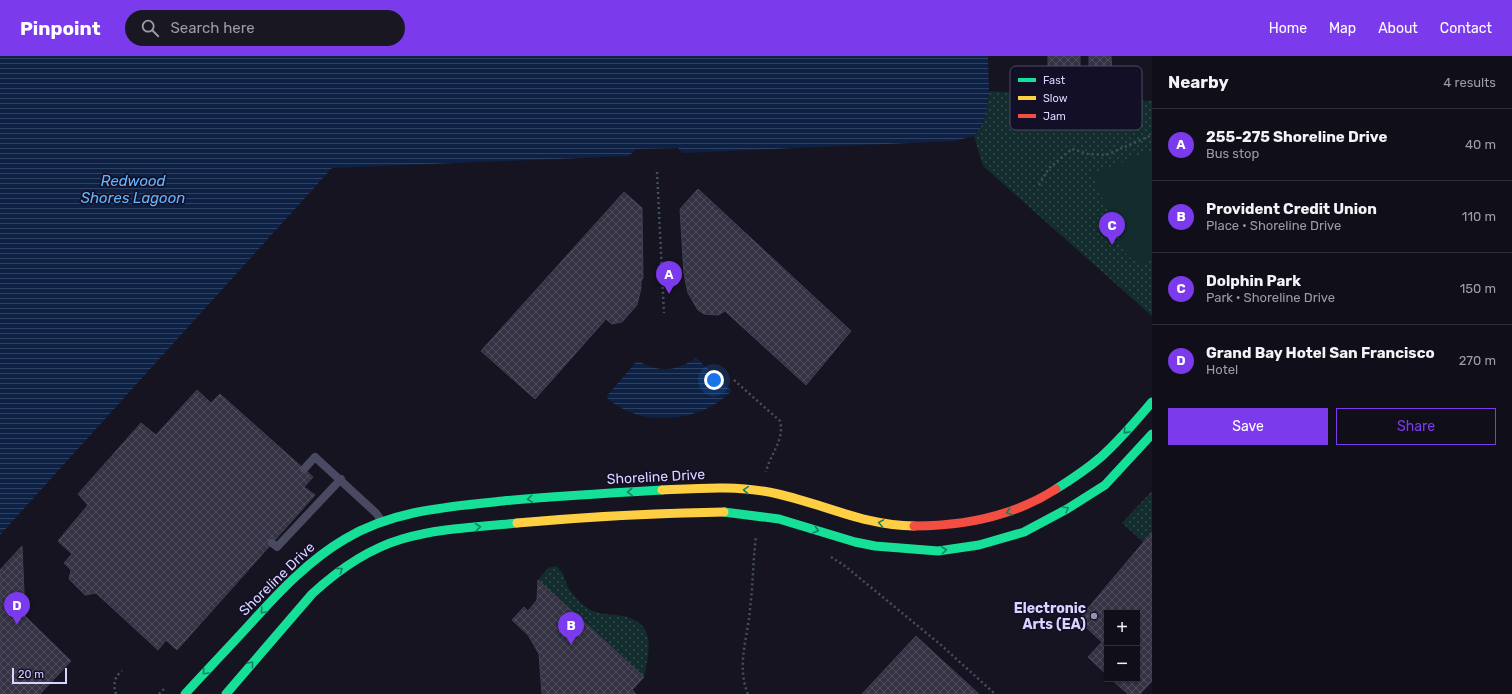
<!DOCTYPE html>
<html lang="en">
<head>
<meta charset="utf-8">
<style>
	:root { --surface:#100f19; --page:#191822; --text:#f1f3f6; --muted:#9c9ca2; --line:#302f38; --accent:#7c3aed }
	body { margin:0; font-family:Rubik,sans-serif; background:var(--page); color:var(--text) }
	.controls { position:absolute; right:12px; bottom:12px; display:grid; overflow:hidden; border-radius:0px; box-shadow:0 1px 3px #0004 }
	.controls button { width:36px; height:36px; display:grid; place-items:center; padding:0; border:0; border-bottom:1px solid var(--line); background:var(--surface); color:var(--text); font:20px sans-serif }
	.scale { position:absolute; left:12px; bottom:10px; width:55px; box-sizing:border-box; padding-left:4px; border:2px solid #d9d4ff; border-top:0; font-size:11px; line-height:14px; white-space:nowrap; color:#d9d4ff; -webkit-text-stroke:3px #130f26; paint-order:stroke }
	.you { position:absolute; left:714px; top:324px; width:14px; height:14px; margin:-10px; border:3px solid #fff; border-radius:50%; background:#1a73e8; box-shadow:0 0 0 6px #1a73e833 }
	.badge { display:grid; place-items:center; width:26px; height:26px; border-radius:50%; background:var(--accent); color:#fff; font-size:13px; font-weight:700 }
	.pin { position:absolute; translate:-50% -33px; filter:drop-shadow(0 1px 2px #0008) }
	.pin::after { content:''; position:absolute; top:21px; width:14px; height:12px; background:inherit; clip-path:polygon(0 0,100% 0,50% 100%) }
	.list { margin:0; padding:0; list-style:none }
	h2 { display:flex; justify-content:space-between; align-items:center; height:52px; margin:0; padding:0 16px; font-size:17px }
	h2 small { font-size:13px; font-weight:400; color:var(--muted) }
	.list li { display:grid; grid-template-columns:26px 1fr auto; gap:12px; align-items:center; box-sizing:border-box; height:72px; padding:0 16px; border-top:1px solid var(--line) }
	.list b { display:block; font-size:15px; white-space:nowrap }
	.list p { margin:0; font-size:13px; white-space:nowrap; color:var(--muted) }
	.list em { font-size:13px; font-style:normal; color:var(--muted) }
	.actions { display:flex; gap:8px; padding:12px 16px }
	.actions a { flex:1; padding:9px 0; border:1px solid var(--accent); border-radius:0px; text-align:center; font-size:14px; color:var(--accent) }
	.actions .main { background:var(--accent); color:#fff }
	.icon { flex:none; width:22px; height:22px; fill:none; stroke:currentColor; stroke-width:2; stroke-linecap:round; stroke-linejoin:round }
	.map { position:relative; flex:none; width:1152px; height:638px; overflow:hidden }
	header { display:flex; align-items:center; gap:24px; box-sizing:border-box; height:56px; padding:0 20px; background:var(--accent); color:#fff }
	header strong { font-size:19px }
	nav { display:flex; gap:22px; margin-inline-start:auto; font-size:14px }
	.search { width:280px; height:36px; background:var(--page); display:flex; align-items:center; gap:10px; box-sizing:border-box; padding:0 14px; border-radius:22px; color:var(--muted); font-size:15px }
	main { display:flex }
	aside { flex:1; background:var(--surface) }
	.map>svg:first-child { display:block }
	.park { fill:url(#park-dots) }
	.pitch { fill:#132c2d }
	.water { fill:url(#water-rules) }
	.building { fill:url(#building-cross-hatch); stroke:#433f54 }
	.lines { fill:none; stroke-linecap:round; stroke-linejoin:round }
	.path { stroke:#44505f; stroke-width:2.5; stroke-dasharray:2 3; stroke-linecap:butt }
	.lane { stroke:#4a4962; stroke-width:8 }
	.fast { stroke:#16e098; stroke-width:9 }
	.slow { stroke:#ffcf43; stroke-width:9 }
	.jam { stroke:#f24e42; stroke-width:9 }
	.oneway { stroke:#158265 }
	.poi-dot { fill:#9591b1; stroke:#130f26; stroke-width:1.5 }
	.labels { text-anchor:middle; dominant-baseline:central; stroke-width:3.5; stroke-linejoin:round; paint-order:stroke }
	.street-label { font-size:14px; fill:#d9d4ff; stroke:#130f26 }
	.poi-label { font-size:14px; font-weight:bold; fill:#d9d4ff; stroke:#130f26; text-anchor:end }
	.water-label { font-size:15px; font-style:italic; fill:#62b6ff; stroke:#130f26 }
	.key { fill:#130f26; stroke:#4e4a67; stroke-width:1 }
	.key-label { font-size:11px; fill:#d9d4ff }
</style>
</head>
<body>
<header>
<strong>Pinpoint</strong>
<div class="search"><svg class="icon" aria-label="search" viewBox="0 0 24 24"><circle cx="10" cy="10" r="6"/><path d="M15 15l6 6"/></svg>Search here</div>
<nav><a>Home</a><a>Map</a><a>About</a><a>Contact</a></nav>
</header>
<main>
<div class="map">
<svg width="1152" height="638" viewBox="0 0 1152 638">
	<defs>
		<pattern id="park-dots" width="8" height="8" patternUnits="userSpaceOnUse"><rect width="8" height="8" fill="#132c2d"/><path d="M2 2h.1M6 6h.1" fill="none" stroke="#354a4c" stroke-width="1.8" stroke-linecap="round"/></pattern>
		<pattern id="water-rules" width="6" height="5" patternUnits="userSpaceOnUse"><rect width="6" height="5" fill="#0d2144"/><path d="M0 2.5h6" fill="none" stroke="#304060"/></pattern>
		<pattern id="building-cross-hatch" width="8" height="8" patternUnits="userSpaceOnUse"><rect width="8" height="8" fill="#343243"/><path d="M0 0l8 8M0 8l8-8" fill="none" stroke="#514f5f"/></pattern>
	</defs>
	<rect width="100%" height="100%" fill="#161421"/>
	<!-- park -->
	<g class="park">
		<path d="M 989,35 L 1152,45 L 1152,260 L 983,110 L 974,80 C 986,63 987,55 989,35 Z"/>
		<polygon points="1152,435 1152,476 1143,486 1122,467"/>
		<path d="M 556,510 C 565,517 563,521 568,531 C 572,538 579,546 586,551 C 594,558 606,558 616,559 C 656,563 651,591 644,621 L 538,524 L 548,512 Z"/>
	</g>
	<!-- pitch -->
	<polygon class="pitch" points="1152,94 1152,203 1141,207 1127,200 1092,118"/>
	<!-- water -->
	<g class="water">
		<polygon points="0,0 988,0 989,35 987,53 983,68 974,80 954,85 683,97 678,92 636,93 629,100 332,112 0,479"/>
		<path d="M 696,302 L 732,335 C 726,340 719,346 712,350 C 686,364 650,367 623,353 C 617,350 611,345 606,341 L 637,305 C 661,316 673,317 696,302 Z"/>
	</g>
	<!-- building -->
	<g class="building">
		<polygon points="1048,0 1080,0 1080,18 1048,19"/>
		<polygon points="1089,0 1111,0 1112,17 1089,18"/>
		<polygon points="698,133 851,275 806,329 725,255 718,259 704,258 698,254 692,244 688,237 684,218 680,153"/>
		<polygon points="624,136 642,152 643,222 641,225 641,232 637,249 622,266 612,268 606,263 535,343 481,295"/>
		<polygon points="197,334 211,347 220,338 313,421 304,431 315,439 177,594 166,584 158,594 96,537 85,539 69,523 71,514 64,507 72,498 58,485 88,449 78,438 141,367 156,379"/>
		<polygon points="1152,476 1152,625 1140,638 1128,638 1111,623 1137,623 1137,557 1107,557 1107,619 1088,601 1102,586 1078,564"/>
		<polygon points="22,490 25,560 71,605 40,638 0,638 0,514"/>
		<polygon points="538,524 644,621 632,634 636,638 542,638 539,598 528,579 512,564 524,551 528,555 537,544"/>
		<polygon points="916,580 933,596 979,638 862,638"/>
	</g>
	<g class="lines">
		<!-- path -->
		<g class="path">
			<polyline points="657,116 664,257"/>
			<polyline points="1039,129 1049,112 1072,93 1088,98 1106,99 1152,79"/>
			<path d="M 734,324 L 780,365 C 785,384 770,398 766,416"/>
			<polyline points="831,501 845,510 941,589 995,638"/>
			<path d="M 116,638 C 113,629 114,621 122,615"/>
			<polyline points="159,638 166,631"/>
			<path d="M 748,638 C 736,610 748,581 750,553 C 753,529 753,504 756,480"/>
		</g>
		<!-- lane -->
		<g class="lane">
			<polyline points="304,413 315,401 376,457 381,464"/>
			<polyline points="272,487 277,491 341,423"/>
		</g>
		<!-- fast -->
		<g class="fast">
			<path d="M 1056,433 C 1072,423 1087,413 1101,401 C 1120,384 1136,365 1152,346"/>
			<polyline points="724,456 779,463 855,486 875,490 938,495 979,489 1024,476 1067,453 1105,429 1152,378"/>
			<path d="M 185,638 C 207,614 229,591 251,567 C 279,536 309,504 345,483 C 393,454 448,451 503,445 C 556,440 609,437 662,434"/>
			<path d="M 226,638 L 312,538 C 338,514 368,493 402,483 C 439,472 478,471 517,467"/>
		</g>
		<!-- slow -->
		<g class="slow">
			<path d="M 662,434 C 701,432 740,429 778,438 C 823,448 866,470 914,470"/>
			<path d="M 517,467 C 585,461 654,457 724,456"/>
		</g>
		<!-- jam -->
		<path class="jam" d="M 914,470 C 963,470 1014,460 1056,433"/>
	</g>
	<!-- one-way arrows -->
	<defs><path id="oneway-chevron" d="M-2-3.5L2.5 0L-2 3.5" fill="none" stroke-width="1.6" stroke-linecap="round" stroke-linejoin="round"/></defs>
	<g class="oneway">
		<use href="#oneway-chevron" transform="translate(1126 375) rotate(132)"/>
		<use href="#oneway-chevron" transform="translate(746 434) rotate(-176)"/>
		<use href="#oneway-chevron" transform="translate(630 436) rotate(177)"/>
		<use href="#oneway-chevron" transform="translate(530 443) rotate(174)"/>
		<use href="#oneway-chevron" transform="translate(1066 453) rotate(-30)"/>
		<use href="#oneway-chevron" transform="translate(1009 456) rotate(162)"/>
		<use href="#oneway-chevron" transform="translate(881 467) rotate(-170)"/>
		<use href="#oneway-chevron" transform="translate(478 471) rotate(-6)"/>
		<use href="#oneway-chevron" transform="translate(816 474) rotate(17)"/>
		<use href="#oneway-chevron" transform="translate(944 494) rotate(-7)"/>
		<use href="#oneway-chevron" transform="translate(340 514) rotate(-36)"/>
		<use href="#oneway-chevron" transform="translate(263 555) rotate(134)"/>
		<use href="#oneway-chevron" transform="translate(251 608) rotate(-50)"/>
		<use href="#oneway-chevron" transform="translate(205 616) rotate(133)"/>
	</g>
	<!-- markers -->
	<circle class="poi-dot" cx="1094" cy="560" r="4"/>
	<g class="labels">
		<!-- street labels -->
		<g class="street-label">
			<text transform="translate(656 421) rotate(-3)">Shoreline Drive</text>
			<text transform="translate(277 523) rotate(-44)">Shoreline Drive</text>
		</g>
		<!-- poi labels -->
		<g class="poi-label">
			<text x="1086" y="552">Electronic<tspan x="1086" dy="16">Arts (EA)</tspan></text>
		</g>
		<!-- water labels -->
		<g class="water-label">
			<text x="133" y="125">Redwood<tspan x="133" dy="17">Shores Lagoon</tspan></text>
		</g>
	</g>
	<!-- legend -->
	<rect x="1010" y="10" width="132" height="64" rx="6" class="key"/>
	<rect x="1018" y="22" width="18" height="4" fill="#16e098"/>
	<rect x="1018" y="40" width="18" height="4" fill="#ffcf43"/>
	<rect x="1018" y="58" width="18" height="4" fill="#f24e42"/>
	<g class="key-label">
		<text x="1043" y="28">Fast</text>
		<text x="1043" y="46">Slow</text>
		<text x="1043" y="64">Jam</text>
	</g>
</svg>
<div class="controls">
<button>+</button>
<button>−</button>
</div>
<div class="scale">20 m</div>
<div class="you"></div>
<div class="pin badge" style="left:669px;top:238px">A</div>
<div class="pin badge" style="left:571px;top:589px">B</div>
<div class="pin badge" style="left:1112px;top:189px">C</div>
<div class="pin badge" style="left:17px;top:569px">D</div>
</div>
<aside>
<h2>Nearby<small>4 results</small></h2>
<ul class="list">
<li><span class="badge">A</span><div><b>255-275 Shoreline Drive</b><p>Bus stop</p></div><em>40 m</em></li>
<li><span class="badge">B</span><div><b>Provident Credit Union</b><p>Place · Shoreline Drive</p></div><em>110 m</em></li>
<li><span class="badge">C</span><div><b>Dolphin Park</b><p>Park · Shoreline Drive</p></div><em>150 m</em></li>
<li><span class="badge">D</span><div><b>Grand Bay Hotel San Francisco</b><p>Hotel</p></div><em>270 m</em></li>
</ul>
<div class="actions"><a class="main">Save</a><a>Share</a></div>
</aside>
</main>
</body>
</html>
